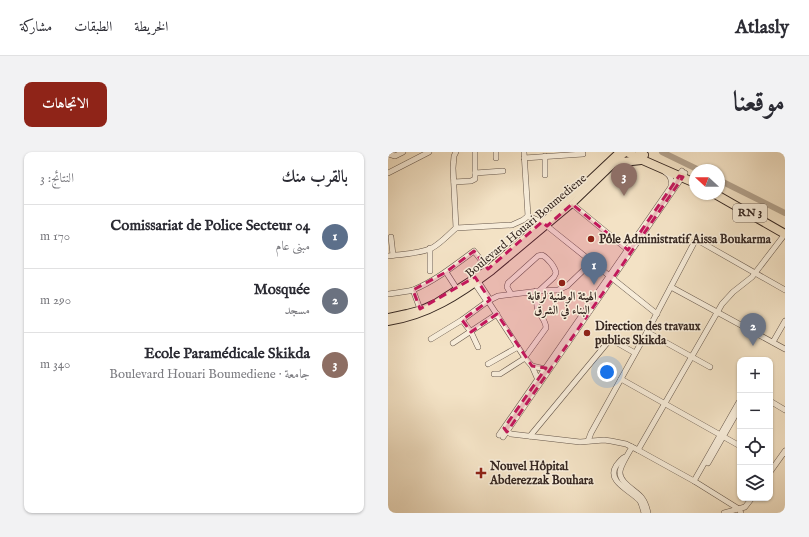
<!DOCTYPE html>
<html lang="ar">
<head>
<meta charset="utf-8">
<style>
	:root { --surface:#fff; --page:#f2f2f3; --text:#2b2b33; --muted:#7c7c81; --line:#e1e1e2; --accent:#8f2418 }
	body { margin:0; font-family:"IM FELL English",Amiri,serif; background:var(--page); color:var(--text); direction:rtl }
	.controls { position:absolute; right:12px; bottom:12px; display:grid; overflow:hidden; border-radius:8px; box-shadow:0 1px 3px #0004 }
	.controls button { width:36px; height:36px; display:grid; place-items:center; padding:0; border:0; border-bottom:1px solid var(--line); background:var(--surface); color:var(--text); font:20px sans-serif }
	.compass { position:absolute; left:301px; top:12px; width:36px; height:36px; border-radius:50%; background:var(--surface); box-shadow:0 1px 3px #0004; rotate:291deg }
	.you { position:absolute; left:219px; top:220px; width:14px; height:14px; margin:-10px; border:3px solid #fff; border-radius:50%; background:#1a73e8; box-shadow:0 0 0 6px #1a73e833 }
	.badge { display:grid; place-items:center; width:26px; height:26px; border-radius:50%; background:var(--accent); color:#fff; font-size:13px; font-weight:700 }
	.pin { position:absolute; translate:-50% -33px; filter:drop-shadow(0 1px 2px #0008) }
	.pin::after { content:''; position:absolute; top:21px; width:14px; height:12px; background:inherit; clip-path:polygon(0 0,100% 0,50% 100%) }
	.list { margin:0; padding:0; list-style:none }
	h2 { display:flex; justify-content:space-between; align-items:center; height:52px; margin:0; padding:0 16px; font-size:17px }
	h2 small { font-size:13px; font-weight:400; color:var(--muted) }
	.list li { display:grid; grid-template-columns:26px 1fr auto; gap:12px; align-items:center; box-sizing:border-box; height:64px; padding:0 16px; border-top:1px solid var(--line) }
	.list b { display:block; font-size:15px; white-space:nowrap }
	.list p { margin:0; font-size:13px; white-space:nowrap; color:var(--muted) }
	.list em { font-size:13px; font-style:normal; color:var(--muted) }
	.icon { flex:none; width:22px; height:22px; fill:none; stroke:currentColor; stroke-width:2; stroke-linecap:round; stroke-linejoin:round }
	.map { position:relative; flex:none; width:397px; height:361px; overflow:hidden; direction:ltr; border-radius:8px }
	header { display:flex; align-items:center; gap:24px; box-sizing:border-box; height:56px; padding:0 20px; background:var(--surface); border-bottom:1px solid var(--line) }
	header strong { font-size:19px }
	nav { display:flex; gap:22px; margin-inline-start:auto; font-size:14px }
	.intro { display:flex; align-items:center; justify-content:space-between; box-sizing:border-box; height:96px; padding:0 24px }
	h1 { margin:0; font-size:28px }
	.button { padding:10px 18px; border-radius:8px; background:var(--accent); color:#fff; font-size:14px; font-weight:700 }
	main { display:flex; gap:24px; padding:0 24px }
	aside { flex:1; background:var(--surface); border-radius:8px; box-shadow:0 1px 3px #0004 }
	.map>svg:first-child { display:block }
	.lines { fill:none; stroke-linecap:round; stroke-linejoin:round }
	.river { stroke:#b3a28d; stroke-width:6 }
	.minor-casing { stroke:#65564a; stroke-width:6 }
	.major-casing { stroke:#362721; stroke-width:8 }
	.highway-casing { stroke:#362721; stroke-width:10 }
	.minor { stroke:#f7ecd9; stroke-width:5 }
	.major { stroke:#f3e2c5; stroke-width:6 }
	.highway { stroke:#f3e2c5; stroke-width:8 }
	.marked { fill:#c2185b; fill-opacity:0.2; stroke:#c2185b; stroke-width:3; stroke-dasharray:8 5; stroke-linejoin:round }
	.poi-dot { fill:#8f2418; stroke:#f7ecd9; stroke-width:1.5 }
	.labels { text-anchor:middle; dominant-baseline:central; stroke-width:3; stroke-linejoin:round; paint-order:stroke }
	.shield { fill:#f7ecd9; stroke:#706258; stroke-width:1 }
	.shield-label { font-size:11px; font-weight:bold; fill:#362721 }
	.street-label { font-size:12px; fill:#362721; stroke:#f7ecd9 }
	.poi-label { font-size:12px; font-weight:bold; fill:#362721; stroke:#f7ecd9; text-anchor:start }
</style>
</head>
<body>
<header>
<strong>Atlasly</strong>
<nav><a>الخريطة</a><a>الطبقات</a><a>مشاركة</a></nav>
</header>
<div class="intro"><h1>موقعنا</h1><a class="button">الاتجاهات</a></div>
<main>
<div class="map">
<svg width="397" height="361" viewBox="0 0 397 361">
	<rect width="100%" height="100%" fill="#f3e2c5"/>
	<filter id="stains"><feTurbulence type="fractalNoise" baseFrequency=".005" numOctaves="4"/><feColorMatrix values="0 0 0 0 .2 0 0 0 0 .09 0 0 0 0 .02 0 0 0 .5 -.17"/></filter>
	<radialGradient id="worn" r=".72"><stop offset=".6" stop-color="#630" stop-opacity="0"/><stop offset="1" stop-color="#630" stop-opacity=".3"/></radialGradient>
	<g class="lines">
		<!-- river -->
		<g class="river">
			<polyline points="274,0 311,18"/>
			<polyline points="331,28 397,61"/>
		</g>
		<defs>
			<g id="minor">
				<polyline points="108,0 108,6"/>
				<polyline points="136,0 140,64 154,70"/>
				<polyline points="0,2 7,4 15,0"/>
				<polyline points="157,4 157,23"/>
				<polyline points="136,6 195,2"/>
				<path d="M 277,20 C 283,24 284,28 283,35"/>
				<polyline points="0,21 41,0"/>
				<polyline points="87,21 115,19"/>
				<polyline points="66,30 83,29 87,27 87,0"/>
				<polyline points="184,52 240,98"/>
				<polyline points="159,74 269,162"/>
				<polyline points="68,76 124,73 135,68 140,64"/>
				<polyline points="3,85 5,103"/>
				<path d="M 0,104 C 14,102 31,102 44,96 C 53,91 60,83 68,76 L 65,16 L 66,4 L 68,0"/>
				<polyline points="42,119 42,96"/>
				<polyline points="58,120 69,137"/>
				<polyline points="88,126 101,146"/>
				<polyline points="86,130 98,148 100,149 137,206 144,214 150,228"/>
				<polyline points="283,135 397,197"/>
				<polyline points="25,138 32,157"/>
				<path d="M 0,142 C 8,141 17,140 25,138 C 47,129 67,113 86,99 L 100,117"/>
				<path d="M 123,142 L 119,135 L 120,131 L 150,104 L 154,103 C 160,106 167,115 168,121 L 166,125 L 151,139"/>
				<polyline points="74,168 83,180 90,195"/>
				<polyline points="259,180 322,215"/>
				<polyline points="43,187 74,168 100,149 110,144 151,139 170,138 179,134 204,110"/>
				<polyline points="385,190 397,169"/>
				<polyline points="65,191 109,162"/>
				<path d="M 137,205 L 158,176 C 158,169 153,165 150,159 C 148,152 148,146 148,139"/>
				<polyline points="100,212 130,195"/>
				<polyline points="144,214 157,217"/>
				<polyline points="106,222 112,222 137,206"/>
				<polyline points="233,227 352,294"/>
				<polyline points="382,249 397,258"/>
				<polyline points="118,279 123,282 192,290 216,288 223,289 238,292 250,298 306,329 351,357 353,361"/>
				<polyline points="111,283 294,19"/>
				<polyline points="142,284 220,190 222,189 226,189 247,201"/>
				<polyline points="115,285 297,21"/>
				<polyline points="200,289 203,281 259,180 307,89 311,89 397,138"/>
				<path d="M 244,295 C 241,300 232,315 232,320 C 231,331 249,339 254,346 C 258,351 259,356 260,361"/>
				<polyline points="250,298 334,152 345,140 364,125 397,82"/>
				<path d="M 237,305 C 233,307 231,310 228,314 C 218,330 244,339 252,349 C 254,353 255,357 256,361"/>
				<polyline points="320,311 352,255"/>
				<polyline points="382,320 397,299"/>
				<polyline points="306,329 351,250 352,250"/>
				<polyline points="336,361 357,355 364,346"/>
			</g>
			<g id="major">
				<polyline points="0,165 19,161 34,157 47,151 100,117 179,49 231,0"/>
				<path d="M 0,170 C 40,164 72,143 104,119 L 184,52 L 238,0"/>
			</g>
			<g id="highway">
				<polyline points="239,0 250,6 307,31"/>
				<polyline points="252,0 256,3"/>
				<polyline points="226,11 253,8"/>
				<polyline points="327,42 397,82"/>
			</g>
		</defs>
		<!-- minor casing -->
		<use href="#minor" class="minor-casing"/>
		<!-- major casing -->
		<use href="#major" class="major-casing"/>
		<!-- highway casing -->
		<use href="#highway" class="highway-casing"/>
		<!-- minor -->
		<use href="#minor" class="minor"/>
		<!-- major -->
		<use href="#major" class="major"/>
		<!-- highway -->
		<use href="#highway" class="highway"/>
	</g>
	<!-- marked area -->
	<path class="marked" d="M 291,24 L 295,25 L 119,280 L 116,276 L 158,216 L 144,214 L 109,162 L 83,180 L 74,168 L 102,148 L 87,125 L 32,157 L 25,138 L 58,120 L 86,99 L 100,117 L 154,70 L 159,74 L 184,52 L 240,98 Z"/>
	<!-- markers -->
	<g class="poi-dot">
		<circle cx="203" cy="87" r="4"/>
		<circle cx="174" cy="131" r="4"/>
		<circle cx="199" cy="181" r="4"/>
		<path d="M91 315h4v4h4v4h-4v4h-4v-4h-4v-4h4z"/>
	</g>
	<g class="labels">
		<!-- shield labels -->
		<rect class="shield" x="345" y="52" width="34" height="18" rx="3"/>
		<g class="shield-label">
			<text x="362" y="61">RN 3</text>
		</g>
		<!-- street labels -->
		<g class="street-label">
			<text transform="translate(138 74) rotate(-40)">Boulevard Houari Boumediene</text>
		</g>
		<!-- poi labels -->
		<g class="poi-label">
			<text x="211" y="87">Pôle Administratif Aissa Boukarma</text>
			<text x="174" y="144" text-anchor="middle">الهيئة الوطنية لرقابة<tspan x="174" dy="14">البناء في الشرق</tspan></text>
			<text x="207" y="174">Direction des travaux<tspan x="207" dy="14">publics Skikda</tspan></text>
			<text x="102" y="314">Nouvel Hôpital<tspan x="102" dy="14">Abderezzak Bouhara</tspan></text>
		</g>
	</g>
	<rect width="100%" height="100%" filter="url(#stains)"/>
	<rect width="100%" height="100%" fill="url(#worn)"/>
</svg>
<div class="controls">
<button>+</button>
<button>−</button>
<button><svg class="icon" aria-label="locate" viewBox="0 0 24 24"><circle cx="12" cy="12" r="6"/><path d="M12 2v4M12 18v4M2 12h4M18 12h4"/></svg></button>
<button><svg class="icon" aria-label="layers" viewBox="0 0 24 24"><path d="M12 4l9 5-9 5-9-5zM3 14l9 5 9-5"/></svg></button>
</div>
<svg class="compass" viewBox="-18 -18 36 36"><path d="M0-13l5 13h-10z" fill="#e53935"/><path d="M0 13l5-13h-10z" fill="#7c7c81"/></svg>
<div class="you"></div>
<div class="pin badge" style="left:206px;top:133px;background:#5c6f8a">1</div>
<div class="pin badge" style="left:365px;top:194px;background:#6b7280">2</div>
<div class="pin badge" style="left:236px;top:44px;background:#8d6e63">3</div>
</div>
<aside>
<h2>بالقرب منك<small>النتائج: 3</small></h2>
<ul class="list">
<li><span class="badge" style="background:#5c6f8a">1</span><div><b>Comissariat de Police Secteur 04</b><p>مبنى عام</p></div><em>170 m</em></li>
<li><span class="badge" style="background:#6b7280">2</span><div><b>Mosquée</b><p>مسجد</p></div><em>290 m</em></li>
<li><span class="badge" style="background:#8d6e63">3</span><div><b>Ecole Paramédicale Skikda</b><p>جامعة · Boulevard Houari Boumediene</p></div><em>340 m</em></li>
</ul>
</aside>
</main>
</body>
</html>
